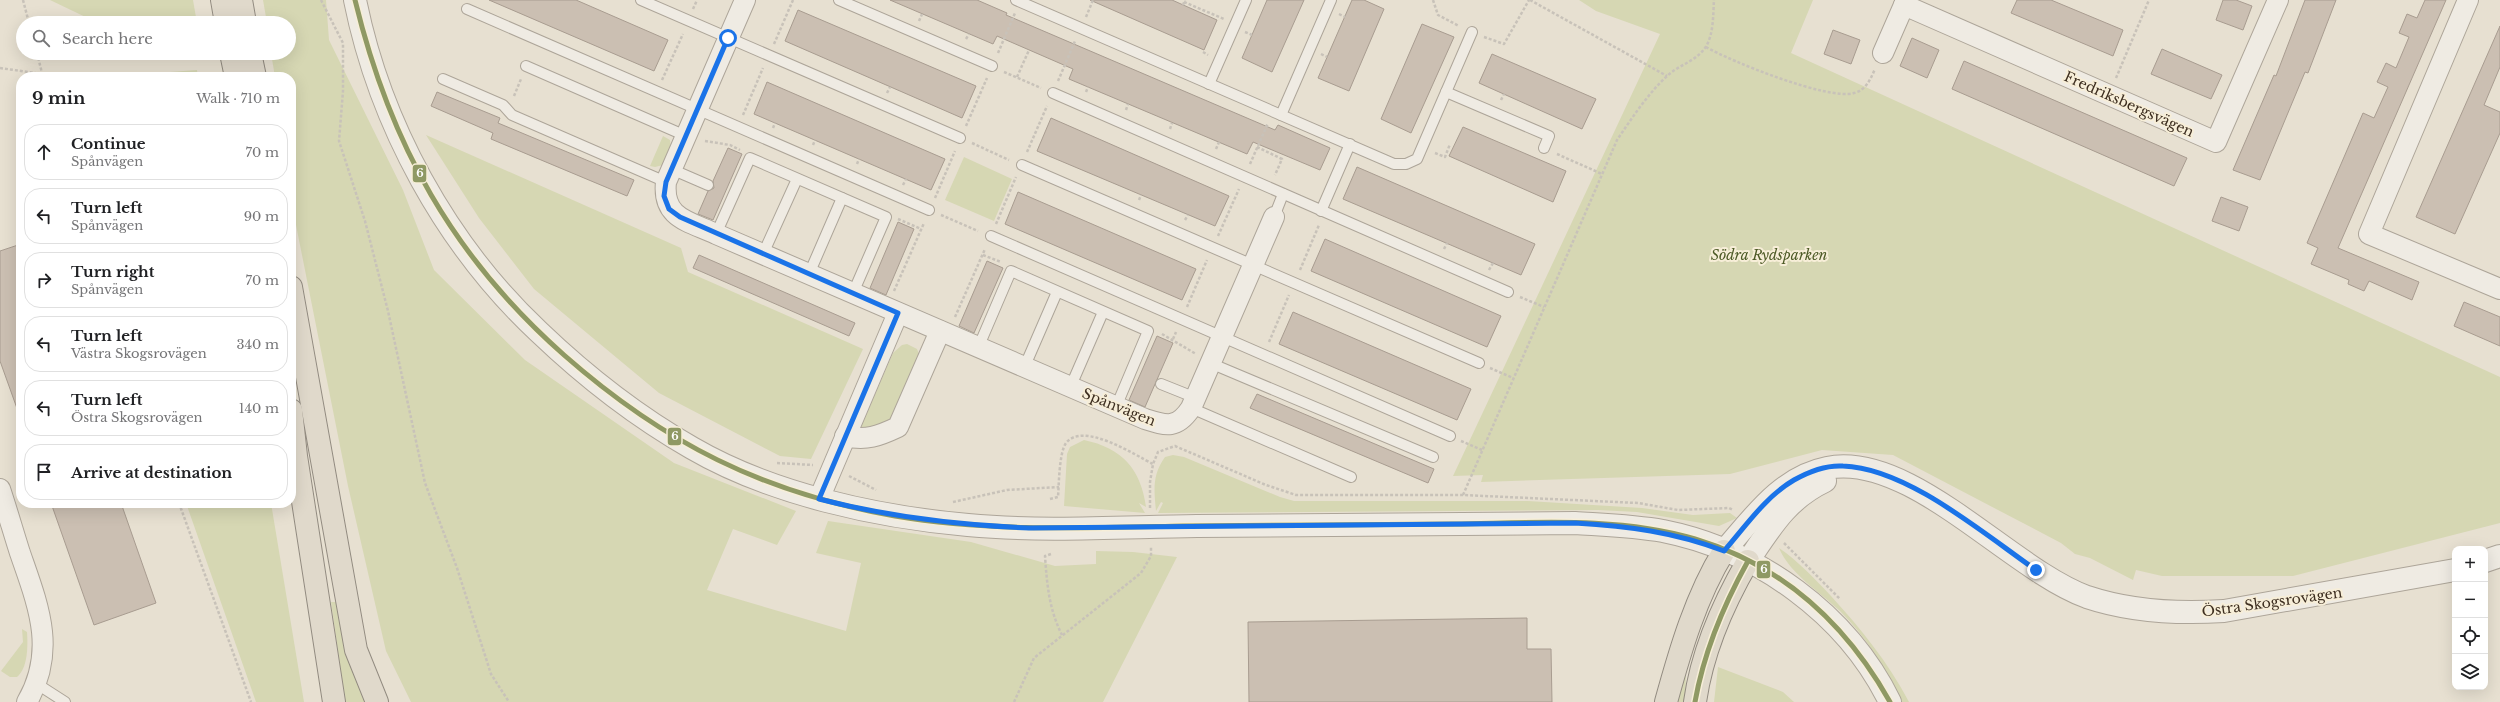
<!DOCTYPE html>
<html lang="en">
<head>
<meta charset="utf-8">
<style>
	:root { --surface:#fff; --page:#f6f6f6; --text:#202124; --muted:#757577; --line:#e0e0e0 }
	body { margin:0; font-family:"Libre Baskerville",serif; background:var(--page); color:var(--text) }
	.controls { position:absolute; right:12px; bottom:12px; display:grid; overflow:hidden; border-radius:8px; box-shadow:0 4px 16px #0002 }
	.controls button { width:36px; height:36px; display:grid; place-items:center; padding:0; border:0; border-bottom:1px solid var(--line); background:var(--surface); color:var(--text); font:20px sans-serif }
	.stop { position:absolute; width:12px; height:12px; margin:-9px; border:3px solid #1a73e8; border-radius:50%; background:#fff }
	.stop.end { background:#1a73e8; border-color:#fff; box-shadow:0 1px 4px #0008 }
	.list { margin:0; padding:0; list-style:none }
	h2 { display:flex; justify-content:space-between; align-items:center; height:52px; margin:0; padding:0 16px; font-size:17px }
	h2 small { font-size:13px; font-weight:400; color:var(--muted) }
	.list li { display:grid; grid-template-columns:26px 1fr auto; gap:12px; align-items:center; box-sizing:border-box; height:56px; margin:0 8px 8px; padding:0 8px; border:1px solid var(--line); border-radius:16px }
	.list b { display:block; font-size:15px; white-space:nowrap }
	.list p { margin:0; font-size:13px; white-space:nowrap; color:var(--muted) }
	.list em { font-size:13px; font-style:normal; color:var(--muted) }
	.icon { flex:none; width:22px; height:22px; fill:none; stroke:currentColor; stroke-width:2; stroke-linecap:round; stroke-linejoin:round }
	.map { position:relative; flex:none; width:2500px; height:702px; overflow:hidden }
	.search { position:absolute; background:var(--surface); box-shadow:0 4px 16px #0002; left:16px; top:16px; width:280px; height:44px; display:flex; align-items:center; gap:10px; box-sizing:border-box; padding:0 14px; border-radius:22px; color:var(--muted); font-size:15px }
	.panel { position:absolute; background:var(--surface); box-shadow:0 4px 16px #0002; left:16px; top:72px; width:280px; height:436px; border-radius:16px }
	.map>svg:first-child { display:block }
	.green { fill:#d6d7b3 }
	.building { fill:#cbbfb2; stroke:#a89c90 }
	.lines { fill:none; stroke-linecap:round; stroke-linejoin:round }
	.service-casing { stroke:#ada599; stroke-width:12 }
	.minor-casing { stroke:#ada599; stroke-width:22 }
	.tertiary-casing { stroke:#ada599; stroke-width:24 }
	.trunk-casing { stroke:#928b80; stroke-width:24 }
	.path { stroke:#c8c2b9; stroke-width:2.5; stroke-dasharray:3 2; stroke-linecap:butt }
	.service { stroke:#efebe3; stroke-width:10 }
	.minor { stroke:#efebe3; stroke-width:20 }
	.tertiary { stroke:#efebe3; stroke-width:22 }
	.trunk { stroke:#e0d9cb; stroke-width:22 }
	.bus-1-casing { stroke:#f7eed8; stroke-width:8 }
	.bus-1 { stroke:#8f9964; stroke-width:5 }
	.route { stroke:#1a73e8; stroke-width:5 }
	.labels { text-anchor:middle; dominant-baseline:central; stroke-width:4; stroke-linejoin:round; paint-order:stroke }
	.street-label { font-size:14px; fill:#3d2e20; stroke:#f7eed8 }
	.park-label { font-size:14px; font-style:italic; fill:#4d5a26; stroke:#f7eed8 }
	.line-badge { stroke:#f7eed8; stroke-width:1.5 }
	.badge-label { font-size:11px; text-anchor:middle; font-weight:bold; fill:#fff }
</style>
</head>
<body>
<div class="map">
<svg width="2500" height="702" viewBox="0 0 2500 702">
	<rect width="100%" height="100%" fill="#e7e0d1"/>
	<!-- green -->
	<g class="green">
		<polygon points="50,0 193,0 197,23 98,23"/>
		<polygon points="263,0 326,0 329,40 403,190 434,270 525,360 674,463 796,511 777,545 733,529 707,590 846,631 861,563 816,553 828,521 971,542 1055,566 1096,564 1096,551 1133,552 1177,557 1103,702 411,702 386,651 348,486 296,225 291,189 291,77 275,77 271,53 289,53 289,23 267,23"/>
		<polygon points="1579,0 1813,0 1791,53 2500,377 2500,523 2293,576 2162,576 2136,570 2133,580 2090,558 2075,554 2061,543 1893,455 1822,450 1730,474 1481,482 1483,475 1453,476 1660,34 1596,11"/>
		<polygon points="197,70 198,77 102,77"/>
		<polygon points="426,135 681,248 688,272 863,349 811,459 780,456 659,393 534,289 479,218"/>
		<polygon points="663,136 670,140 671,149 663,165 655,167 650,166"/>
		<polygon points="964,157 1012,179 994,221 945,200"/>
		<polygon points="907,344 917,349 919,354 892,422 859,431 893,353 902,345"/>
		<path d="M 1084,440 C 1122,448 1141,469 1146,507 L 1139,503 L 1145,513 L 1064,506 L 1067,454 L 1070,447 Z"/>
		<path d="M 1173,455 L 1184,457 L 1280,497 L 1294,501 L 1528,501 L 1642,508 L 1693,515 L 1730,513 L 1737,518 L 1719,526 L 1637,512 L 1598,510 L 1158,513 L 1163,503 L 1161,502 L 1156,511 C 1154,490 1152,475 1165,457 Z"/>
		<polygon points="186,503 271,503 304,702 256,702"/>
		<path d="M 1779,548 C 1798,561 1815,579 1831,596 C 1861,629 1888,662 1909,702 L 1902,702 C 1886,669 1866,637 1840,611 C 1820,592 1790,574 1779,548 Z"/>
		<polygon points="331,602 336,602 367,702 345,702"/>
		<path d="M 22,629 L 27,632 C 28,646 28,668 17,677 L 10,677 L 1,671 L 23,642 Z"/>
		<polygon points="1718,667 1783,692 1794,702 1714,702"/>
		<polygon points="1681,673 1686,674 1685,702 1674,702"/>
	</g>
	<!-- building -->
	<g class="building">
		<polygon points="489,0 576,0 668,40 654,71"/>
		<polygon points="890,0 977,0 1007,13 1006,15 1275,130 1278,125 1330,148 1320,170 1253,142 1247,154 1069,79 1073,69 997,36 993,44"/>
		<polygon points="1090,0 1172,0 1217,20 1204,50"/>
		<polygon points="1267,0 1304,0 1272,72 1242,58"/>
		<polygon points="1352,0 1364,0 1384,9 1349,91 1318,78"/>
		<polygon points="2017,0 2051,0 2123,30 2113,56 2011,13"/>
		<polygon points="2223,0 2236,0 2252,6 2243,30 2216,20"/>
		<polygon points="2305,0 2336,0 2308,73 2305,72 2260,180 2233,170 2274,75 2276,76"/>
		<polygon points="2425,0 2446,0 2338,248 2419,282 2412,300 2369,281 2364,291 2348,284 2349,280 2311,264 2318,248 2307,243 2363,113 2374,118 2388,87 2377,82 2386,63 2396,68 2409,37 2399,33 2407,14 2417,18"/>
		<polygon points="798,10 976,86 962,118 785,41"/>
		<polygon points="1422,24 1454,37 1411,133 1381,119"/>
		<polygon points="2500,26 2500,67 2484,105 2500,112 2500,133 2455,234 2416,217"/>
		<polygon points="1833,30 1860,40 1851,64 1824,54"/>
		<polygon points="1912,38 1939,50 1927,78 1900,66"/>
		<polygon points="2162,49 2222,75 2211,99 2151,74"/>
		<polygon points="1492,54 1596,99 1582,129 1479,83"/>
		<polygon points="1964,61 2187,158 2174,186 1952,89"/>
		<polygon points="767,82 945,159 931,190 754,114"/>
		<polygon points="437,92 500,118 498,123 634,180 627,196 491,139 493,133 431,106"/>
		<polygon points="1051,118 1229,196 1215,226 1037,151"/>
		<polygon points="1463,127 1566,171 1553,202 1449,156"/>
		<polygon points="728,148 742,154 713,220 698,214 708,191 714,188 713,181"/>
		<polygon points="1357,167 1535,244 1521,275 1343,199"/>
		<polygon points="1018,192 1196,269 1182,300 1005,224"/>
		<polygon points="2221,197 2248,207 2239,231 2212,221"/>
		<polygon points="898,222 914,229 886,295 870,288"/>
		<polygon points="1325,239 1501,316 1487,347 1311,271"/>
		<polygon points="21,244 21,414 19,414 0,361 0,251"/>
		<polygon points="699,255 855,323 849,336 693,268"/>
		<polygon points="987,261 1003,268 974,333 959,326"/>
		<polygon points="2464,302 2500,317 2500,346 2454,326"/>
		<polygon points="1293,312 1471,389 1457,420 1279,344"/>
		<polygon points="1157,336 1173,343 1145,407 1129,400"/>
		<polygon points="1257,394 1434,469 1428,483 1250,408"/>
		<polygon points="51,503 121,503 156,603 94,625"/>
		<polygon points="1527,618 1527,649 1551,649 1552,702 1249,702 1248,622"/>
	</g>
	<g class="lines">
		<defs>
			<g id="service">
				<polyline points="641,0 960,138"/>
				<polyline points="839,0 992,66"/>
				<polyline points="1016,0 1394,164 1406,164 1417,159 1472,32"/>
				<polyline points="467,9 929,210"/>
				<polyline points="526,66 686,136"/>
				<polyline points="443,79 503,105 512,115 666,182"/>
				<polyline points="1209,84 1246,0"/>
				<polyline points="1446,92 1549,136 1544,148"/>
				<polyline points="1053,93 1508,292"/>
				<polyline points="1281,115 1331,0"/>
				<polyline points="1022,165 1479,363"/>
				<polyline points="671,169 708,185"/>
				<polyline points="1321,211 1350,144"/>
				<polyline points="1274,217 1283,194"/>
				<polyline points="716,234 750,158 886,217 853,293"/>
				<polyline points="991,236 1450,436"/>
				<polyline points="763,254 797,179"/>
				<polyline points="809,274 842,198"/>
				<polyline points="978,348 1011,271 1148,331 1116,407"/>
				<polyline points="1210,363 1433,457"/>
				<polyline points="1024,368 1057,292"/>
				<polyline points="1161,384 1196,398"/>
				<polyline points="1070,388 1103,312"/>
				<polyline points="1191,408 1351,477"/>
				<polyline points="37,684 65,702"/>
			</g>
			<g id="minor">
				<path d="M 745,0 L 666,182 C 662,218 688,221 716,234 L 1145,419 C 1167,426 1177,429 1191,408 L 1274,217"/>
				<polyline points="1907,0 1904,5 2216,142 2278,0"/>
				<polyline points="2468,0 2369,234 2500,289"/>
				<polyline points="1883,53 1904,5"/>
				<path d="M 845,436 C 866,441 879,436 898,427 L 940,331"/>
				<path d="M 0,489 C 7,510 13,531 20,553 C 38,605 57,650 27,702"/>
				<polyline points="819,499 898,313"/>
			</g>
			<g id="tertiary">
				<path d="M 355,0 C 380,124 446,245 539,332 C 585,376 636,416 692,448 C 771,494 877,517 968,525 C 1044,532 1121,527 1197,526 C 1323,525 1449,524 1575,523 C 1605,525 1634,526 1663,531 C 1758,550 1847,614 1890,702"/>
				<path d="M 1724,551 C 1753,518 1781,477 1827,468 C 1910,451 2010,569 2087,597 C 2132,612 2178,614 2224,611 L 2455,570"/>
				<path d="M 1748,561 C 1771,527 1787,499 1825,481"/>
				<polyline points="2485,561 2500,556"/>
			</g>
			<g id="trunk">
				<polyline points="222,0 226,23"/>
				<polyline points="241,0 245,23"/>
				<polyline points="231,53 236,77"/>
				<polyline points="250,53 255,77"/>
				<polyline points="291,287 356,650 377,702"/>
				<polyline points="291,410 296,456 334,702"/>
				<path d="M 1666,702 C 1680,651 1696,596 1724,551"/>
				<path d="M 1695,702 C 1702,652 1723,604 1748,561"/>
			</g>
		</defs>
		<!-- service casing -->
		<use href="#service" class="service-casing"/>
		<!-- minor casing -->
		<use href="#minor" class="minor-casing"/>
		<!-- tertiary casing -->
		<use href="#tertiary" class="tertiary-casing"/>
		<!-- trunk casing -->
		<use href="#trunk" class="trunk-casing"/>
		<!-- path -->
		<g class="path">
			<polyline points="23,0 29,23"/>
			<polyline points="321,0 343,43 343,91 339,141 365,221 388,311 425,483 457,568 491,674 509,702"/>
			<polyline points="1433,0 1438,15 1459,26"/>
			<polyline points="1530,0 1667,76"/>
			<polyline points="1184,2 1224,19"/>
			<polyline points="1183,5 1185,0"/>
			<polyline points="693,9 697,0"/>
			<polyline points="1339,14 1345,17"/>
			<polyline points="1086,17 1093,0"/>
			<polyline points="919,21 922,14"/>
			<polyline points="1245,32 1252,35"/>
			<polyline points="1484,37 1504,44 1529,0"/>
			<polyline points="966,39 969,34"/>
			<polyline points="774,44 793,0"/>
			<path d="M 1706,47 C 1730,61 1829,101 1854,93 C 1866,90 1870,80 1875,69"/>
			<polyline points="1203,52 1208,55"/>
			<polyline points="37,53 43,77"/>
			<polyline points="998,53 1015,13"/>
			<polyline points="1321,54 1327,57"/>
			<polyline points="0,68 42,74"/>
			<polyline points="1004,72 1041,88"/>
			<polyline points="1017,77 1029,50"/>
			<polyline points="2116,78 2149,0"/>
			<polyline points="662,80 683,34"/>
			<polyline points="1058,81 1075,41"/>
			<polyline points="1086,92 1088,87"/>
			<polyline points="887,93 890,87"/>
			<polyline points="514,96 521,79"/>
			<polyline points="1501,100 1504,94"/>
			<polyline points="1126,110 1128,104"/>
			<polyline points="743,115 763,68"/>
			<polyline points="966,126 987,78"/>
			<polyline points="773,128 775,123"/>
			<polyline points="1170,129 1172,123"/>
			<polyline points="705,141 730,145 740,150"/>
			<polyline points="972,143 1009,160"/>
			<polyline points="813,145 815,140"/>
			<polyline points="1257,147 1282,159 1275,175"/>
			<polyline points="1216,149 1219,142"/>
			<polyline points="1027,152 1047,106"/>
			<polyline points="1435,153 1445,157 1450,144"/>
			<polyline points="1557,154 1602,174"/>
			<polyline points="857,164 859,159"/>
			<polyline points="1250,164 1268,123"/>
			<polyline points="903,185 906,179"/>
			<polyline points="935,198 955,151"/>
			<polyline points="1139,200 1141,195"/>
			<polyline points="941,215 978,231"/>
			<polyline points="898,219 921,229"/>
			<polyline points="1185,220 1188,215"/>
			<polyline points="996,224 1016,177"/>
			<polyline points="1218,236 1239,189"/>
			<polyline points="1444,249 1447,243"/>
			<polyline points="983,255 1001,262"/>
			<polyline points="1300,270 1319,225"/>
			<polyline points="1489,270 1493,263"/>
			<polyline points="894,291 924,223"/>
			<polyline points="1520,297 1544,307"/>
			<polyline points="1187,307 1207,260"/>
			<polyline points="955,317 985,249"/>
			<polyline points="1162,334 1196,354"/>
			<polyline points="1173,339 1176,332"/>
			<polyline points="1269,342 1289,295"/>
			<polyline points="1490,368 1513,378"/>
			<polyline points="1461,441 1482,450"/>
			<polyline points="777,463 813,465"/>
			<polyline points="849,476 876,490"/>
			<path d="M 1463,495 L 1617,140 C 1632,118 1647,95 1666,77 C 1678,65 1695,62 1705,48 C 1714,35 1713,14 1714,0"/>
			<path d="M 1050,499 L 1058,497 C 1059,484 1059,453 1066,443 C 1083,421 1135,455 1153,464"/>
			<polyline points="953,502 1007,490 1059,487"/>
			<polyline points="179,503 251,702"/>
			<polyline points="1150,508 1150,482 1153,464 1158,452 1175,446 1266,485 1296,495 1463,495 1638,503 1678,510 1729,508 1733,510"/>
			<polyline points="1784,543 1840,599"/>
			<path d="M 1051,554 L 1045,556 C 1047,585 1049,609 1062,635"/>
			<polyline points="1014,702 1034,658 1141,573 1151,556 1151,547"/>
		</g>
		<!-- service -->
		<use href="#service" class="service"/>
		<!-- minor -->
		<use href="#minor" class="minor"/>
		<!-- tertiary -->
		<use href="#tertiary" class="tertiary"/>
		<!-- trunk -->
		<use href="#trunk" class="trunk"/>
		<defs>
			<g id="bus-1">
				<path d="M 355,0 C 390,144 453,257 564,355 C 664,443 763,493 895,516 C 991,532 1087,528 1183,526 C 1273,525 1364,525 1454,524 C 1533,523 1617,516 1695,539 C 1782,565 1846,624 1890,702"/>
				<path d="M 1695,702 C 1704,651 1723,606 1748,561"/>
			</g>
		</defs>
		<!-- bus-1 casing -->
		<use href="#bus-1" class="bus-1-casing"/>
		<!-- bus-1 -->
		<use href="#bus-1" class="bus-1"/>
	</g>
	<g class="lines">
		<!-- route -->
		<path class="route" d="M 728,38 L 666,182 L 664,196 L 669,209 L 680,217 L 898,313 L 819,499 C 889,517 957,525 1029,528 L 1575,523 C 1627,526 1675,532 1724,551 C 1745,527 1766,496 1794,480 C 1808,472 1827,465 1843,466 C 1907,468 1984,534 2036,570"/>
	</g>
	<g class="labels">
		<!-- street labels -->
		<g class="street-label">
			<text transform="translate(2129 104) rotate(24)">Fredriksbergsvägen</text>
			<text transform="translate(1119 407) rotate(22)">Spånvägen</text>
			<text transform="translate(2272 602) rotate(-8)">Östra Skogsrovägen</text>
		</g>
		<!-- park labels -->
		<g class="park-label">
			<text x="1769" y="255">Södra Rydsparken</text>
		</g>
	</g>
	<g class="line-badge">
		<rect x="412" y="164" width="15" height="19" rx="4" fill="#8f9964"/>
		<rect x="667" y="427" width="15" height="19" rx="4" fill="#8f9964"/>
		<rect x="1756" y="560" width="15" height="19" rx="4" fill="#8f9964"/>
	</g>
	<g class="badge-label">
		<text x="420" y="177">6</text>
		<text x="675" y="440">6</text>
		<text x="1764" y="573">6</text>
	</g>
</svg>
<div class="controls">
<button>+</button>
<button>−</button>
<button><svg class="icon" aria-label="locate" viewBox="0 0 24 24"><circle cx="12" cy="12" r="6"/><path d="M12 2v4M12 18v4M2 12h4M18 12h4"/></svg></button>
<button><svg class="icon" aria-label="layers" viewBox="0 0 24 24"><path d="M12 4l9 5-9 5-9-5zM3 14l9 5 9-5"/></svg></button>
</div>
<div class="stop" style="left:728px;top:38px"></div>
<div class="stop end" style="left:2036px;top:570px"></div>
<div class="search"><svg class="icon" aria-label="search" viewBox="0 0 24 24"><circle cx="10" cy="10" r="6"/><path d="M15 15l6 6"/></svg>Search here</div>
<section class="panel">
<h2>9 min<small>Walk · 710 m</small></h2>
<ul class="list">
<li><svg class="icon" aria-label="ahead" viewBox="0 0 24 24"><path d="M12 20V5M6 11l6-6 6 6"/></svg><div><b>Continue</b><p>Spånvägen</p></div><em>70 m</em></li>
<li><svg class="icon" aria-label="left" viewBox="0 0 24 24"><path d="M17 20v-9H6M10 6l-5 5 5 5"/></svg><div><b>Turn left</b><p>Spånvägen</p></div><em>90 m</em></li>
<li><svg class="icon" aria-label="right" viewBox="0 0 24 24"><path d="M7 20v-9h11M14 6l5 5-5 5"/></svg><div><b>Turn right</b><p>Spånvägen</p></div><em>70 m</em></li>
<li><svg class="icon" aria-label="left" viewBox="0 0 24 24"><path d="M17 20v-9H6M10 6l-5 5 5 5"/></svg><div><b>Turn left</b><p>Västra Skogsrovägen</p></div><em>340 m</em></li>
<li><svg class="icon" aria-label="left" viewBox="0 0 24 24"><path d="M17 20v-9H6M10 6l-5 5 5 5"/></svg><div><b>Turn left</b><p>Östra Skogsrovägen</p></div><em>140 m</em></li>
<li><svg class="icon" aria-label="arrive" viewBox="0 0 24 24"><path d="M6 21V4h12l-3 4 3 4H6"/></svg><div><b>Arrive at destination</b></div></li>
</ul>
</section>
</div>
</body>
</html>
